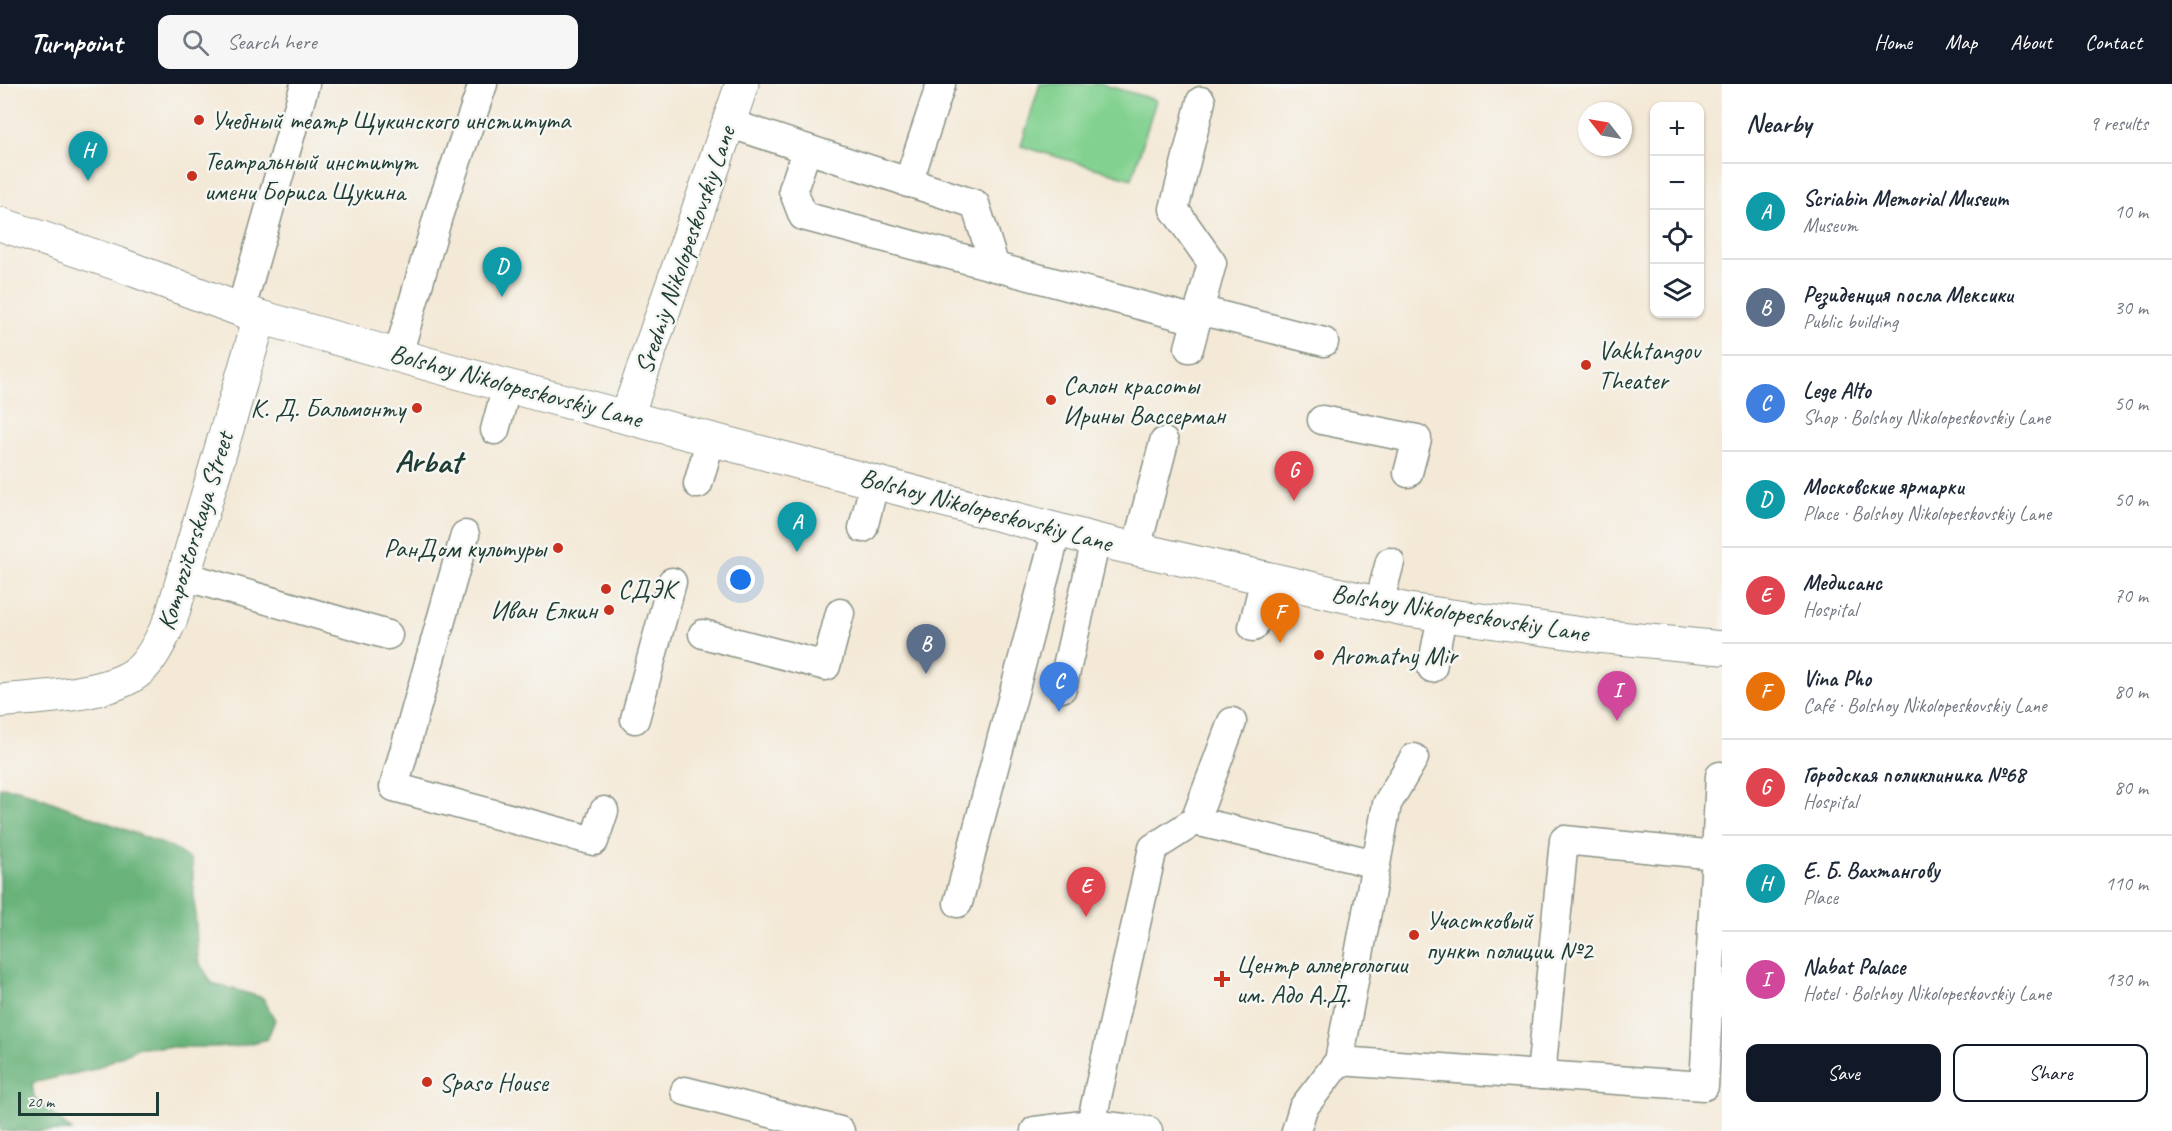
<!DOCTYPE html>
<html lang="en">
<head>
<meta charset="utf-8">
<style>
	:root { --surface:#fff; --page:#f6f6f7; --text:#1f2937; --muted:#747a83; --line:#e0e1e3; --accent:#111827 }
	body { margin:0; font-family:Caveat,sans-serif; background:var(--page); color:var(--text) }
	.controls { position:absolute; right:18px; top:18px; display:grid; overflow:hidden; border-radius:12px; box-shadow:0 2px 4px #0004 }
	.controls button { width:54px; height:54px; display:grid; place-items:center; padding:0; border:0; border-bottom:2px solid var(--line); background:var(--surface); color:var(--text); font:30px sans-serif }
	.compass { position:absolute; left:1578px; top:18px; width:54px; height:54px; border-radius:50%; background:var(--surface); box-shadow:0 2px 4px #0004; rotate:301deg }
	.scale { position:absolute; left:18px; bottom:15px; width:141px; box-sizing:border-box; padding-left:6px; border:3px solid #1f3d34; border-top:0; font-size:16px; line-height:21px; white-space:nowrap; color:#1f3d34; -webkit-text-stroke:4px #f6f6f2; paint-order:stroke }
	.you { position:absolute; left:741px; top:496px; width:21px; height:21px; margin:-15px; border:4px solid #fff; border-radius:50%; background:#1a73e8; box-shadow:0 0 0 9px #1a73e833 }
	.badge { display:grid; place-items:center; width:39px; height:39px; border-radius:50%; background:var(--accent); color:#fff; font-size:20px; font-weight:700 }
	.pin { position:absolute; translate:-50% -50px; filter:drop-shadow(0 2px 3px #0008) }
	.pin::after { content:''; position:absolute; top:32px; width:21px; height:18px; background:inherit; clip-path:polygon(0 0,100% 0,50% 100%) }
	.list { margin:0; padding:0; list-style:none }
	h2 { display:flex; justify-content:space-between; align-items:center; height:78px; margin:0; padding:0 24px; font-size:26px }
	h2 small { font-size:20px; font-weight:400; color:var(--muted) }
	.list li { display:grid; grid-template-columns:39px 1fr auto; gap:18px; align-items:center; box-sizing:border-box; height:96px; padding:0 24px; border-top:2px solid var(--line) }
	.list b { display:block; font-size:22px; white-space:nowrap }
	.list p { margin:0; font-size:20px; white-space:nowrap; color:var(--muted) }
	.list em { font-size:20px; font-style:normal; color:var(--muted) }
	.actions { display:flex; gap:12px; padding:18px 24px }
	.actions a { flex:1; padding:14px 0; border:2px solid var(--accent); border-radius:12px; text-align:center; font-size:21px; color:var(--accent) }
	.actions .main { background:var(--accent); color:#fff }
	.icon { flex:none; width:33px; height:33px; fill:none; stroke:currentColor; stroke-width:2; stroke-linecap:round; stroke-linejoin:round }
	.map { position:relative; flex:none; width:1722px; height:1047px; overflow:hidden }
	header { display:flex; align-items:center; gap:36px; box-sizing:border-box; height:84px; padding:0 30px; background:var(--accent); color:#fff }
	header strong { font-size:28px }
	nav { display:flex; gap:33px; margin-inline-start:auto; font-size:21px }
	.search { width:420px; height:54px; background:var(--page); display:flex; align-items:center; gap:15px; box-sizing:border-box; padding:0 21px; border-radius:12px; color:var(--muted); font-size:22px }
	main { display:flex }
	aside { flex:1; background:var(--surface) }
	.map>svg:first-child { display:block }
	.green { fill:#82d190; stroke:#508762; stroke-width:1.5 }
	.forest { fill:#69b37a; stroke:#447857; stroke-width:1.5 }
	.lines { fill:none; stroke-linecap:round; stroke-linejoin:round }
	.lane-casing { stroke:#8a9386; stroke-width:31 }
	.street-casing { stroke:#8a9386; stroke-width:35 }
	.lane { stroke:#fff; stroke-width:28 }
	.street { stroke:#fff; stroke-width:33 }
	.poi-dot { fill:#c8321e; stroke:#f6f6f2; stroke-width:2 }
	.labels { text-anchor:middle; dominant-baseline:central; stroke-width:5; stroke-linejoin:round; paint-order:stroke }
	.poi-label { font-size:26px; fill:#1f3d34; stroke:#f6f6f2; text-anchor:start }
	.street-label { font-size:26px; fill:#1f3d34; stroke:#f6f6f2 }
	.district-label { font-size:32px; font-weight:bold; fill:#1f3d34; stroke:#f6f6f2 }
</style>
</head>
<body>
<header>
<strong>Turnpoint</strong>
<div class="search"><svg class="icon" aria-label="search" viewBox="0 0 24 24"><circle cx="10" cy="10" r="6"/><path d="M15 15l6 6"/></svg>Search here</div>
<nav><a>Home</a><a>Map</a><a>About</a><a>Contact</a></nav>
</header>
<main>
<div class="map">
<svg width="1722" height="1047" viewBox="0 0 1722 1047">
	<rect width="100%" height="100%" fill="#f6f6f2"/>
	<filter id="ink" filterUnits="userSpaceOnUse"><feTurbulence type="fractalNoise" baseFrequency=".0167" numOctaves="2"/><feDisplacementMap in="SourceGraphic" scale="12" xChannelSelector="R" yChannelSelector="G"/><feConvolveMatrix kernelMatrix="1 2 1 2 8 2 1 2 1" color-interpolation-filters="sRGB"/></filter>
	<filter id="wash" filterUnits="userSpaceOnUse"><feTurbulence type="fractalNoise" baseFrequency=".008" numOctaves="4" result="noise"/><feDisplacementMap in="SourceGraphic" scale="24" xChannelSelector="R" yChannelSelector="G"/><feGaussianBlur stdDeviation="1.35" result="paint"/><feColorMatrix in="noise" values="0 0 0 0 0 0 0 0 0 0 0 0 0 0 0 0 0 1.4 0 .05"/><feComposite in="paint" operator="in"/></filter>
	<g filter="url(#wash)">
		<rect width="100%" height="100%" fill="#f4e9d7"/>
		<!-- green -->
		<polygon class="green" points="1040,0 1101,0 1156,16 1132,95 1021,62"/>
		<!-- forest -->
		<polygon class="forest" points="0,703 18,705 171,763 192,777 198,877 212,899 263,914 275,936 267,955 234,963 139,963 95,985 32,999 34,1013 72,1047 0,1047"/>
	</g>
	<g filter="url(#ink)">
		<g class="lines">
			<defs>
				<g id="lane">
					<polyline points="728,39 975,120 995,183"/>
					<polyline points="807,65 793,106 803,132 1196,236"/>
					<polyline points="908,99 941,0"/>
					<polyline points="241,225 305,0"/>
					<polyline points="1199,226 1324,258"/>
					<polyline points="1189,264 1212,179 1174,125 1201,17"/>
					<polyline points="398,271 439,129 483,0"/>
					<polyline points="1322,336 1417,355 1408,389"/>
					<polyline points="495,346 507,302"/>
					<polyline points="698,400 711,354"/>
					<polyline points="863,444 875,397"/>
					<polyline points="465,451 394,703 594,757 604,727"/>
					<polyline points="1136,465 1164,358"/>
					<polyline points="184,492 388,551"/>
					<polyline points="1379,519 1390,478"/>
					<polyline points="1253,543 1265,494"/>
					<polyline points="703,550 826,582 840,529"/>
					<polyline points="1432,584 1442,532"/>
					<polyline points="1062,604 1096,456"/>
					<polyline points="635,635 672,498"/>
					<polyline points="1195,737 1376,780 1387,720 1414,674"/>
					<polyline points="958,819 1057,446"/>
					<polyline points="1339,977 1704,1002 1720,692"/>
					<polyline points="1541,991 1564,756 1716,771"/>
					<polyline points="685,1007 840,1047"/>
					<polyline points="1091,1040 1148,1047"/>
					<polyline points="1035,1047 1091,1040 1153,764 1195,737 1232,638"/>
					<polyline points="1296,1047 1303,1024 1339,977 1376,780"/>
				</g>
				<g id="street">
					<polyline points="0,140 118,180 260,233 507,302 1096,456 1408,526 1597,552 1722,564"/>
					<polyline points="627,332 742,0"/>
					<path d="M 0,617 C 38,613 116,612 143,583 C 156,569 163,551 171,535 L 260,233"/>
				</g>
			</defs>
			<!-- lane casing -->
			<use href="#lane" class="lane-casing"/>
			<!-- street casing -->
			<use href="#street" class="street-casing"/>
			<!-- lane -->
			<use href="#lane" class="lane"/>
			<!-- street -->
			<use href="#street" class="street"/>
		</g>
	</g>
	<!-- markers -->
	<g class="poi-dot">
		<circle cx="199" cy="36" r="6"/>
		<circle cx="192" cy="92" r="6"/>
		<circle cx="1586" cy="281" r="6"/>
		<circle cx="1051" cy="316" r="6"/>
		<circle cx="417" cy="324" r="6"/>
		<circle cx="558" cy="464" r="6"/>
		<circle cx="606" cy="505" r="6"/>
		<circle cx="609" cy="526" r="6"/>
		<circle cx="1319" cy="571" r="6"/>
		<circle cx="1414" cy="851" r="6"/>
		<path d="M1219 886h6v6h6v6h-6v6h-6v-6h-6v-6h6z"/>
		<circle cx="427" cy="998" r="6"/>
	</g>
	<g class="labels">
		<!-- poi labels -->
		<g class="poi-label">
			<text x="211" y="36">Учебный театр Щукинского института</text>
			<text x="204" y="77">Театральный институт<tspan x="204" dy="30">имени Бориса Щукина</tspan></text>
			<text x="1598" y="266">Vakhtangov<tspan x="1598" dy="30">Theater</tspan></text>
			<text x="1063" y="301">Салон красоты<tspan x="1063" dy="30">Ирины Вассерман</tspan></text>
			<text x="405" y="324" text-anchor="end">К. Д. Бальмонту</text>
			<text x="546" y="464" text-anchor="end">РанДом культуры</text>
			<text x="618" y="505">СДЭК</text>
			<text x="597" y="526" text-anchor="end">Иван Елкин</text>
			<text x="1331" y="571">Aromatny Mir</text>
			<text x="1426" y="836">Участковый<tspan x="1426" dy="30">пункт полиции №2</tspan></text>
			<text x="1236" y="880">Центр аллергологии<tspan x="1236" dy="30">им. Адо А.Д.</tspan></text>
			<text x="439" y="998">Spaso House</text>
		</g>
		<!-- street labels -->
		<g class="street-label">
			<text transform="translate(685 166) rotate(-71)">Sredniy Nikolopeskovskiy Lane</text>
			<text transform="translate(516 302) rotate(15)">Bolshoy Nikolopeskovskiy Lane</text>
			<text transform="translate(986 426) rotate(15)">Bolshoy Nikolopeskovskiy Lane</text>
			<text transform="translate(195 447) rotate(-73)">Kompozitorskaya Street</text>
			<text transform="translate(1460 529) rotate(9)">Bolshoy Nikolopeskovskiy Lane</text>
		</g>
		<!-- district labels -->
		<g class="district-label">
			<text x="428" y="377">Arbat</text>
		</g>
	</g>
</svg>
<div class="controls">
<button>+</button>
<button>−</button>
<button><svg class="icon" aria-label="locate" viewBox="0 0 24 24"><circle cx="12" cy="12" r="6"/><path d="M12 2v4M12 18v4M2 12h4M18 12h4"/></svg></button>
<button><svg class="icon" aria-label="layers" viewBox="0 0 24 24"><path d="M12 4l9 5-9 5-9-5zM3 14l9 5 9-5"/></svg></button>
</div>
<svg class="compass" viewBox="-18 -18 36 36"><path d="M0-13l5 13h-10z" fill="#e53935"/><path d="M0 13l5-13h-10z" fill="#747a83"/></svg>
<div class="scale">20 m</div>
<div class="you"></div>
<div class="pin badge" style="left:797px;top:468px;background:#0f9aa8">A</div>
<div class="pin badge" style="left:926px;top:590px;background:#5c6f8a">B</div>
<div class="pin badge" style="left:1059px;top:628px;background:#3f7fe0">C</div>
<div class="pin badge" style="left:502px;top:213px;background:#0f9aa8">D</div>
<div class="pin badge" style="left:1086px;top:833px;background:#e0444e">E</div>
<div class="pin badge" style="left:1280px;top:559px;background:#e8710a">F</div>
<div class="pin badge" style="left:1294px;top:417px;background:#e0444e">G</div>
<div class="pin badge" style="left:88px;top:97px;background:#0f9aa8">H</div>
<div class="pin badge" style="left:1617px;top:637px;background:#d1479c">I</div>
</div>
<aside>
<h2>Nearby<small>9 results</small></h2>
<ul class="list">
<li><span class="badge" style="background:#0f9aa8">A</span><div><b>Scriabin Memorial Museum</b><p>Museum</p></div><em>10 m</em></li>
<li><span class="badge" style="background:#5c6f8a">B</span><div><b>Резиденция посла Мексики</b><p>Public building</p></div><em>30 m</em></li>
<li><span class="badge" style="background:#3f7fe0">C</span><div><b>Lege Alto</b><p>Shop · Bolshoy Nikolopeskovskiy Lane</p></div><em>50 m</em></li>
<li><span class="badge" style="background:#0f9aa8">D</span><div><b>Московские ярмарки</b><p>Place · Bolshoy Nikolopeskovskiy Lane</p></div><em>50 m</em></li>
<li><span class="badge" style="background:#e0444e">E</span><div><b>Медисанс</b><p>Hospital</p></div><em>70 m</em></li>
<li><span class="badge" style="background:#e8710a">F</span><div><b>Vina Pho</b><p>Café · Bolshoy Nikolopeskovskiy Lane</p></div><em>80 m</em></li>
<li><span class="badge" style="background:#e0444e">G</span><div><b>Городская поликлиника №68</b><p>Hospital</p></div><em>80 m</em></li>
<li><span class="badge" style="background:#0f9aa8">H</span><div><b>Е. Б. Вахтангову</b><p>Place</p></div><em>110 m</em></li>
<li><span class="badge" style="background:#d1479c">I</span><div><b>Nabat Palace</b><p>Hotel · Bolshoy Nikolopeskovskiy Lane</p></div><em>130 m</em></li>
</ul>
<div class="actions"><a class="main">Save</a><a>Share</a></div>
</aside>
</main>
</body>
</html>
